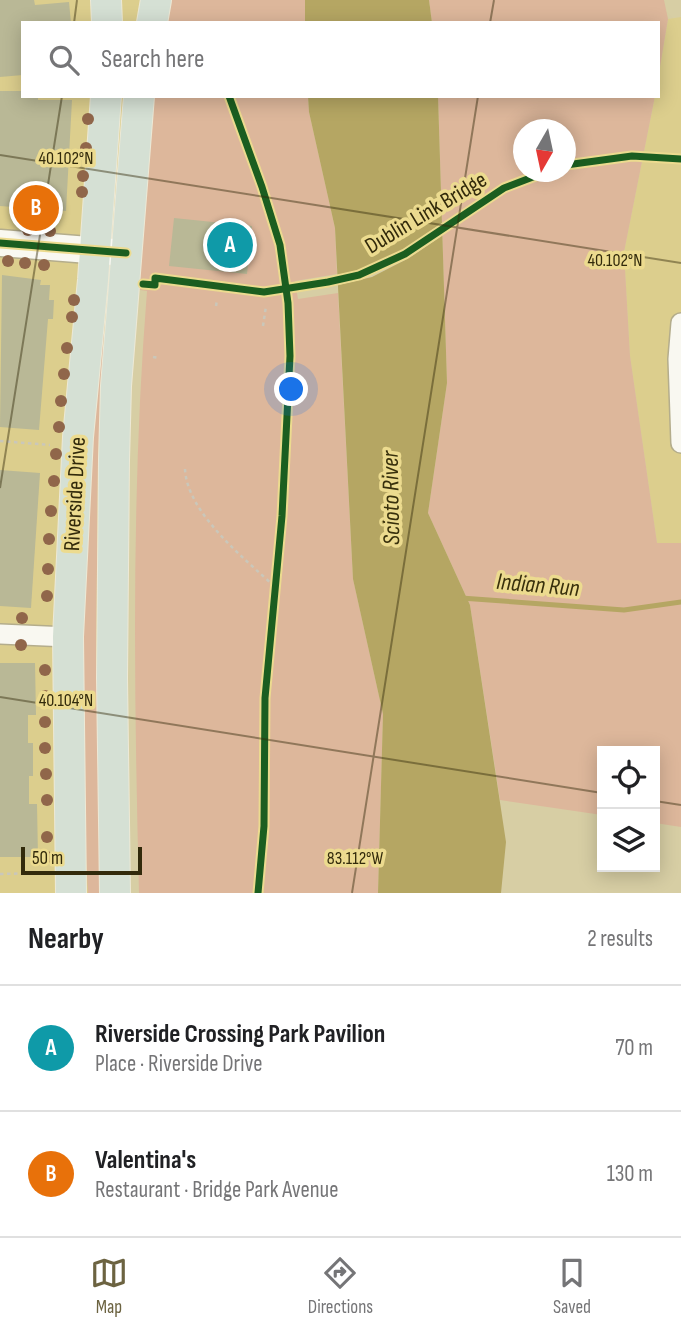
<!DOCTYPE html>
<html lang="en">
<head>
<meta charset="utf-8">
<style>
	:root { --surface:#fff; --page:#f2f2f2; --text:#202124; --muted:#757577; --line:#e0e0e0; --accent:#6c6341 }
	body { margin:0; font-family:"Sofia Sans Condensed",sans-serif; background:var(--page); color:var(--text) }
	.controls { position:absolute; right:21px; bottom:21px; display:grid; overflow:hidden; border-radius:0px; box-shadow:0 4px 18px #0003 }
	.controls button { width:63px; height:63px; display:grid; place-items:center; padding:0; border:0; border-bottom:2px solid var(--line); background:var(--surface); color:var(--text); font:35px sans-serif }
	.compass { position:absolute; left:513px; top:119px; width:63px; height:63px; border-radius:50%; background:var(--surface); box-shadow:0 4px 18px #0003; rotate:189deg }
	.scale { position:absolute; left:21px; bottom:18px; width:121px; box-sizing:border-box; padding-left:7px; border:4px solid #322a0b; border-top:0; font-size:19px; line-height:24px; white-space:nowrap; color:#322a0b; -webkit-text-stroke:5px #ecdb8f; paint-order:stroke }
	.you { position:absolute; left:292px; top:390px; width:24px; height:24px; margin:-18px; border:5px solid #fff; border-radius:50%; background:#1a73e8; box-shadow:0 0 0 10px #1a73e833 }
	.badge { display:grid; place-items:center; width:46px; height:46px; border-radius:50%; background:var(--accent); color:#fff; font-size:23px; font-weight:700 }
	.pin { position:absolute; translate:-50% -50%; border:4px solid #fff; box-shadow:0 2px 7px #0006 }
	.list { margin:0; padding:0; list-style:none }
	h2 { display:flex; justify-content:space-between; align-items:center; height:91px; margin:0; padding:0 28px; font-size:30px }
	h2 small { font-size:23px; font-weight:400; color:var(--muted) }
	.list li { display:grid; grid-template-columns:46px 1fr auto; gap:21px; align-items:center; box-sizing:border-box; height:126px; padding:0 28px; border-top:2px solid var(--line) }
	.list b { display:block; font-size:26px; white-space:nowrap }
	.list p { margin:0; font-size:23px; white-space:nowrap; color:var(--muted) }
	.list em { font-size:23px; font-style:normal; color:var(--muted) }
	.icon { flex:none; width:38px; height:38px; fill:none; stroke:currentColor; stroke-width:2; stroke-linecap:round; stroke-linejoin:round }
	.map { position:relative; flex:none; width:681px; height:893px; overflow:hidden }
	.search { position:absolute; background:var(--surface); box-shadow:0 4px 18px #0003; left:21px; right:21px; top:21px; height:77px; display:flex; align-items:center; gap:18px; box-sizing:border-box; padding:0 24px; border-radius:0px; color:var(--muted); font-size:26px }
	.sheet { height:343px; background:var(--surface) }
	nav { display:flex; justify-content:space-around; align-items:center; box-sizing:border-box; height:98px; border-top:2px solid var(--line); background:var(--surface); font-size:19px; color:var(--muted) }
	nav a { display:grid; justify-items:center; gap:4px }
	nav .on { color:var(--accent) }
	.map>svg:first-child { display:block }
	.built { fill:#dcce8d }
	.green { fill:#ddb79b; fill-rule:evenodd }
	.water { fill:#b5a663 }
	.pier { fill:#d7cea4 }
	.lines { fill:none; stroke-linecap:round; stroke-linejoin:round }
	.stream { stroke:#b5a663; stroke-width:5 }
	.building { fill:#b9b896 }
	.street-casing { stroke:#b4ad8c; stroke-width:22 }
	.secondary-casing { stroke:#b4ad8c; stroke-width:29 }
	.primary-casing { stroke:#ede9d6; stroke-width:32 }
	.path { stroke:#cac7ba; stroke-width:2.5; stroke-dasharray:3.5 3.5; stroke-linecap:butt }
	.street { stroke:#f9f8f1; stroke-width:19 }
	.secondary { stroke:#f9f8f1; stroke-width:26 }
	.primary { stroke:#d5e0d4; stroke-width:30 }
	.cycleway-casing { stroke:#ecdb8f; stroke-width:11 }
	.cycleway { stroke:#1b5e20; stroke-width:7 }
	.tree { fill:#90664a }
	.ticks { fill:none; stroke:#322a0b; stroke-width:2; stroke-opacity:0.45 }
	.labels { text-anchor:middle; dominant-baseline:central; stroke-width:7; stroke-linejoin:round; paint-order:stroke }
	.street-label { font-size:23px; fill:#322a0b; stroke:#ecdb8f }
	.water-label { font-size:24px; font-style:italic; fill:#38300c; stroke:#ecdb8f }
	.ticks-label { font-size:18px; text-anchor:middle; fill:#322a0b; stroke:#ecdb8f; stroke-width:7; stroke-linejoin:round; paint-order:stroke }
</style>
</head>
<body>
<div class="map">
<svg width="681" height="893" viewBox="0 0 681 893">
	<rect width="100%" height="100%" fill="#d7cea4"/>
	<!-- built -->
	<g class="built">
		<polygon points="0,0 155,0 156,23 23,23 23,96 149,96 129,329 123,893 0,893"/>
		<polygon points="681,17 681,543 657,543 630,356 624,252 655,96 658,96 658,79 668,19"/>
	</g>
	<!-- green -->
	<g class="green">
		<polygon points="162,0 305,0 305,23 159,23"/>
		<polygon points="429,0 664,0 668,19 658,79 658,23 432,23"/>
		<path d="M 150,96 L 308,96 L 309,112 L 335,228 L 337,274 L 295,281 L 298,299 L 338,293 L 353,579 L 383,714 L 378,893 L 139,893 C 134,693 131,491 147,291 L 133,289 Z"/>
		<path d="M 438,96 L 655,96 L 624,252 L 630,356 L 657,543 L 681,543 L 681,827 L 655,823 L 655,751 L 602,751 L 602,815 L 500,800 L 470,605 L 428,513 L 447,383 ZM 524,130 L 566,130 L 566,172 L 524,172 Z"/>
		<polygon points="99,313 105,314 98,459 96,662 103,702 106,893 88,893 75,668"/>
	</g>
	<!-- water -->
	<g class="water">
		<polygon points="305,0 429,0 432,23 305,23"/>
		<polygon points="308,96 438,96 447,383 428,513 470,605 506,842 501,893 378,893 383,714 353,579 335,228 309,112"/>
	</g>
	<!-- pier -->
	<polygon class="pier" points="445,221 446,233 409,258 372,277 334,286 334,276 367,268 403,250"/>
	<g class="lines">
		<!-- stream -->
		<polyline class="stream" points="461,598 624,610 681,602"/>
	</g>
	<!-- building -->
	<g class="building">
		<polygon points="0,0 34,0 35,5 69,2 71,23 23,23 23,75 0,77"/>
		<polygon points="0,91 23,91 23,96 38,96 38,100 72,100 66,211 0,206"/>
		<polygon points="174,218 252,226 247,274 169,266"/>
		<polygon points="2,275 41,280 40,285 50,285 49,300 54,300 53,319 48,319 39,430 0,427"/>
		<polygon points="0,470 40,473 31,608 0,606"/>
		<polygon points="0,663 35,663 36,715 28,715 28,743 33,743 33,776 29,776 29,804 37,804 38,857 0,857"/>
	</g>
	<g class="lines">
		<defs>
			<g id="street">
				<polyline points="681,323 678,359 681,443"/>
				<polyline points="0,634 68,637"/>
			</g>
			<polyline id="secondary" points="0,243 114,252"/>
			<g id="primary">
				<polyline points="106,0 107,23"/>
				<polyline points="152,23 156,0"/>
				<polyline points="71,893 68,637 78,437 93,280 106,96"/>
				<polyline points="115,893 112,678 114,460 116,386 139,96"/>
			</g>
		</defs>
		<!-- street casing -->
		<use href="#street" class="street-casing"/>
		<!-- secondary casing -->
		<use href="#secondary" class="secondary-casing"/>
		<!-- primary casing -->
		<use href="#primary" class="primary-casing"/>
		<!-- path -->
		<g class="path">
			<polyline points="216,306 217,300"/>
			<polyline points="263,326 266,306"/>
			<polyline points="153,357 159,358"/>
			<polyline points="0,441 50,445"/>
			<path d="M 185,469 C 187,513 244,558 275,587"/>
			<polyline points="0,874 42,873"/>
		</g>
		<!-- street -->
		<use href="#street" class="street"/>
		<!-- secondary -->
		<use href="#secondary" class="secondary"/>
		<!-- primary -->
		<use href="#primary" class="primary"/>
		<defs>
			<g id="cycleway">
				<polyline points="229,96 262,187 280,245 288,303 290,356 282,516 265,698 264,826 258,893"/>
				<polyline points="566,165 632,156 681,159"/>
				<polyline points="0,243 126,253"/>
				<polyline points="143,284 155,285 155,278 264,292 328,282 359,275 405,254 504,188 546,172"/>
			</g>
		</defs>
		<!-- cycleway casing -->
		<use href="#cycleway" class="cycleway-casing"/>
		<!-- cycleway -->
		<use href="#cycleway" class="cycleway"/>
	</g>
	<!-- trees -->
	<g class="tree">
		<circle cx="88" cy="119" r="6"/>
		<circle cx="86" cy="148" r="6"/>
		<circle cx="83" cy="176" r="6"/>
		<circle cx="82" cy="192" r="6"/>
		<circle cx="28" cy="230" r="6"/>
		<circle cx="50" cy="231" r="6"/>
		<circle cx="8" cy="261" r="6"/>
		<circle cx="25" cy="263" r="6"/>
		<circle cx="44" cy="265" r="6"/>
		<circle cx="74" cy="300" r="6"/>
		<circle cx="72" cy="317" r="6"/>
		<circle cx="67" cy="348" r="6"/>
		<circle cx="64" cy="374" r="6"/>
		<circle cx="61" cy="401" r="6"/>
		<circle cx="59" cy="427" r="6"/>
		<circle cx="56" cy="454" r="6"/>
		<circle cx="54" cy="481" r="6"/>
		<circle cx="51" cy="511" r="6"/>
		<circle cx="49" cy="539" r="6"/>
		<circle cx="48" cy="569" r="6"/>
		<circle cx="47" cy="596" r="6"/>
		<circle cx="22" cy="618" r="6"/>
		<circle cx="21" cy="645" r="6"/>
		<circle cx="45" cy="670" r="6"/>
		<circle cx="45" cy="696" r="6"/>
		<circle cx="45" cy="722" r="6"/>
		<circle cx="45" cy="748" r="6"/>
		<circle cx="46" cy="774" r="6"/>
		<circle cx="47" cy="800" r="6"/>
		<circle cx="47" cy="837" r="6"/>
		<circle cx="47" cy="857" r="6"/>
	</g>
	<!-- ticks -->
	<path class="ticks" d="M 74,23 L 77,0M 490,23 L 494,0M 0,155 L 681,263M 0,488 L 62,96M 0,697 L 602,793M 655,801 L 681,805M 352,893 L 478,96"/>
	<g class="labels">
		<!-- street labels -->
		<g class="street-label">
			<text transform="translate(426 213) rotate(-31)">Dublin Link Bridge</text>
			<text transform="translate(75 494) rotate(-87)">Riverside Drive</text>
		</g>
		<!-- water labels -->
		<g class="water-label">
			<text transform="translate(391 498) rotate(-91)">Scioto River</text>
			<text transform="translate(538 585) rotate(5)">Indian Run</text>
		</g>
	</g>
	<g class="ticks-label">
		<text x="66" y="164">40.102°N</text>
		<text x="615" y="266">40.102°N</text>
		<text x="66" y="706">40.104°N</text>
		<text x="355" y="864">83.112°W</text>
	</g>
</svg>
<div class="controls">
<button><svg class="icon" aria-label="locate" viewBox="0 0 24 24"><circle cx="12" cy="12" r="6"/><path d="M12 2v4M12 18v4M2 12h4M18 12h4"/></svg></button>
<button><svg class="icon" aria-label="layers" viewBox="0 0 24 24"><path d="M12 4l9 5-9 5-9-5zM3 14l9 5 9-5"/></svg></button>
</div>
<svg class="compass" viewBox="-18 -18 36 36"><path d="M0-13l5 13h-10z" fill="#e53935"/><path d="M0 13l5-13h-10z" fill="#757577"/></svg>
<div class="scale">50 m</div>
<div class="you"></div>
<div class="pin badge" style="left:230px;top:245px;background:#0f9aa8">A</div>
<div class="pin badge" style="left:36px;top:208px;background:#e8710a">B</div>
<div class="search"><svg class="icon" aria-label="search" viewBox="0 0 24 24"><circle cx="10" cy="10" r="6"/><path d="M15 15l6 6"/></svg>Search here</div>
</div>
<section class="sheet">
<h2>Nearby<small>2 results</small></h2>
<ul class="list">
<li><span class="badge" style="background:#0f9aa8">A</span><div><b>Riverside Crossing Park Pavilion</b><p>Place · Riverside Drive</p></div><em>70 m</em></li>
<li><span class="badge" style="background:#e8710a">B</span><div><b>Valentina's</b><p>Restaurant · Bridge Park Avenue</p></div><em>130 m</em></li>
</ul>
</section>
<nav>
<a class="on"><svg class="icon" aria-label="map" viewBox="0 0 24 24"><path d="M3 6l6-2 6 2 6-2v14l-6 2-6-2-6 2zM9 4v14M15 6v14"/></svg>Map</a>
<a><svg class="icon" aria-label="directions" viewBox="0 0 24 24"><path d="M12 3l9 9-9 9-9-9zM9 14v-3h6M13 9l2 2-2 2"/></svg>Directions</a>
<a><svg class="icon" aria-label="saved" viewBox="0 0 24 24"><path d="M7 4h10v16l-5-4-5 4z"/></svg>Saved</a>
</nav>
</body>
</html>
